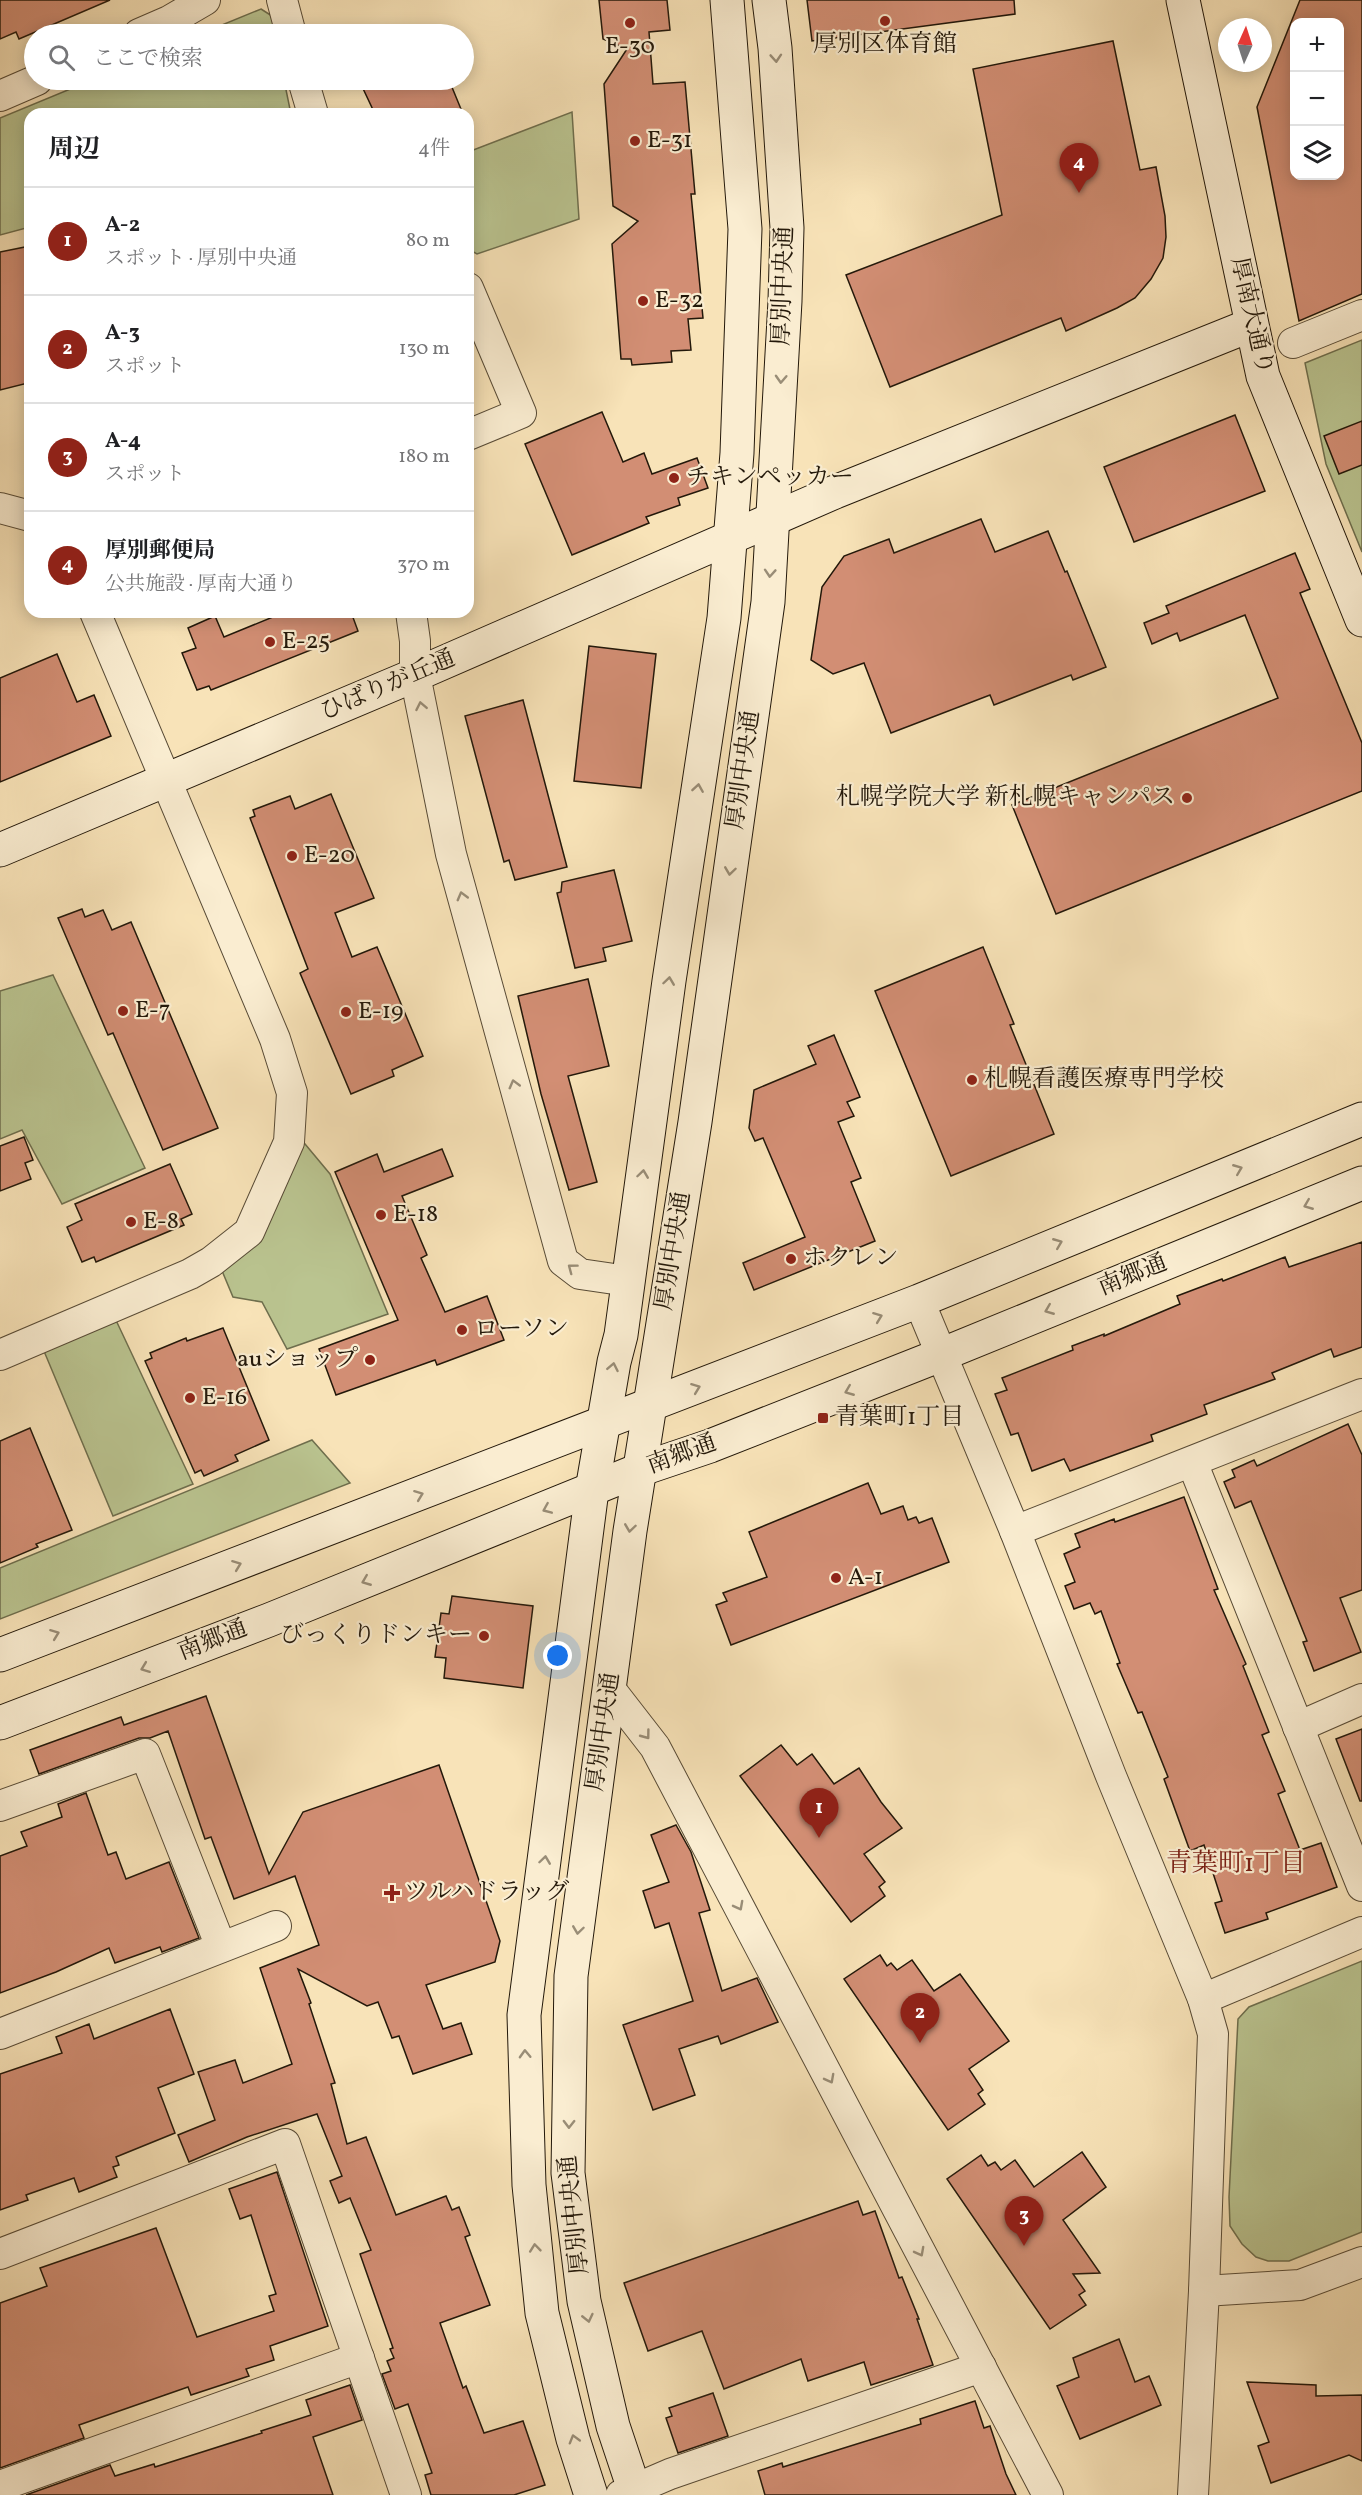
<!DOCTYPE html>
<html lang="ja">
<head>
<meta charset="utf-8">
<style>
	:root { --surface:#fff; --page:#f2f2f2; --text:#202124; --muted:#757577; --line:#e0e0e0; --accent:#8f2418 }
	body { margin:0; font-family:Vollkorn,"Noto Serif JP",serif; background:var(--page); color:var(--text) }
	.controls { position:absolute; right:18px; top:18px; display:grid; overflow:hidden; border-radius:12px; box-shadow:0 3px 15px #0003 }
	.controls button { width:54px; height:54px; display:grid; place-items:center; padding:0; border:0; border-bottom:2px solid var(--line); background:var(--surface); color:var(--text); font:30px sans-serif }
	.compass { position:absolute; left:1218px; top:18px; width:54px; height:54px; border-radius:50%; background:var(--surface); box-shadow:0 3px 15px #0003; rotate:3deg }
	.you { position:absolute; left:558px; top:1656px; width:21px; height:21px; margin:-15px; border:4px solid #fff; border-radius:50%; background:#1a73e8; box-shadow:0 0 0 9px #1a73e833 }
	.badge { display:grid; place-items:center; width:39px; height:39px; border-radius:50%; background:var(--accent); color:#fff; font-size:20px; font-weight:700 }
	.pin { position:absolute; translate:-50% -50px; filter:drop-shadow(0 2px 3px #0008) }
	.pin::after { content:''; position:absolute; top:32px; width:21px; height:18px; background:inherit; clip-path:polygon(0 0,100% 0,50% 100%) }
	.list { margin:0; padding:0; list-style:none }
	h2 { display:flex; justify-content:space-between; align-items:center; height:78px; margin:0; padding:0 24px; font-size:26px }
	h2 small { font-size:20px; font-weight:400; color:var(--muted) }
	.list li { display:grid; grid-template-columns:39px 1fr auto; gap:18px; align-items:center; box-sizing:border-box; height:108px; padding:0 24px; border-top:2px solid var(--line) }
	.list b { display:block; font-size:22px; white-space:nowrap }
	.list p { margin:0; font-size:20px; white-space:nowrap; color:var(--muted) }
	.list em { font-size:20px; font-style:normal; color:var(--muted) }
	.icon { flex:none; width:33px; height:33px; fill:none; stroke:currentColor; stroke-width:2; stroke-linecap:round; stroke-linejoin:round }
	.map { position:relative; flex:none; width:1362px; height:2495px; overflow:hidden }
	.search { position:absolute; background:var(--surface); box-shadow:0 3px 15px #0003; left:24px; top:24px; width:450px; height:66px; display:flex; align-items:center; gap:15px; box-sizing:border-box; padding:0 21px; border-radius:33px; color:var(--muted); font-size:22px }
	.panel { position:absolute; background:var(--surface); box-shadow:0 3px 15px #0003; left:24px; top:108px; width:450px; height:510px; border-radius:18px }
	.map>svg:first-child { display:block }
	.green { fill:#bac490; stroke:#6e6e4d; stroke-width:1.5 }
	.building { fill:#d28e74; stroke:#23180a; stroke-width:1.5; fill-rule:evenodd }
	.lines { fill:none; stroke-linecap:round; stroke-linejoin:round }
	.street-casing { stroke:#584b36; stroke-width:32 }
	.secondary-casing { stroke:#23180a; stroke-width:35 }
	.street { stroke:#faedd1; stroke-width:30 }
	.secondary { stroke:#faedd1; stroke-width:33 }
	.oneway { stroke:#998d77 }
	.poi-dot { fill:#8f2418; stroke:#faedd1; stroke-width:2 }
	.labels { text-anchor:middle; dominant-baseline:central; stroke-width:4.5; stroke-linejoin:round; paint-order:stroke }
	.poi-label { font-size:24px; fill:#23180a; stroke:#faedd1; text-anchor:start }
	.street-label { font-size:24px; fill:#23180a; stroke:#faedd1 }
	.neighbourhood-label { font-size:26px; fill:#7a1f14; stroke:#faedd1 }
</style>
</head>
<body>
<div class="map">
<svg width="1362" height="2495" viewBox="0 0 1362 2495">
	<rect width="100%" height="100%" fill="#f8e3b8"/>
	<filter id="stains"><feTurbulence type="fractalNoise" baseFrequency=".00333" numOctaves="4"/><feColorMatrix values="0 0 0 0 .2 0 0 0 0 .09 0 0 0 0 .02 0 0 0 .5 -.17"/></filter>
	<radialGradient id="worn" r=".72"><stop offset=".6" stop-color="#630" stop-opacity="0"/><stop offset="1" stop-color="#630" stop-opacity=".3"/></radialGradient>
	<!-- green -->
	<g class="green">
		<polygon points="261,9 272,16 275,34 200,34"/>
		<polygon points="92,80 284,80 291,114 30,114 30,227 0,235 0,118"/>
		<polygon points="572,112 579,219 477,254 468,249 468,152"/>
		<polygon points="1362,340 1362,552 1326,464 1305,363"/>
		<polygon points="53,975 145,1168 62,1204 22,1130 0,1139 0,991"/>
		<polygon points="300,1138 330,1174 388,1314 287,1349 262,1302 233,1297 220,1266"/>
		<polygon points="114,1316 193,1484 113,1516 41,1344"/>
		<polygon points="312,1440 350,1483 0,1619 0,1568"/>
		<polygon points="1362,1961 1362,2232 1289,2261 1268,2261 1256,2257 1242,2244 1230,2226 1229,2197 1238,2019 1249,2007"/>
	</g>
	<!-- building -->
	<g class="building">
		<polygon points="0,0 110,0 19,39 16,32 0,39"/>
		<polygon points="599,0 667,0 670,30 649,32 653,84 685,82 695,194 691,194 703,318 688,319 691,350 671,351 672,362 632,365 631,359 621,359 612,244 638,221 613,206 604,84 627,49 603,39"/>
		<polygon points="807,0 1014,0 1015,14 812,41"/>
		<path d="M 1300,0 L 1362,0 L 1362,294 L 1299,321 L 1257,107 ZM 1294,22 L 1340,22 L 1340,176 L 1294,176 Z"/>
		<polygon points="1113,41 1140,170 1156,167 1165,216 1166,237 1163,258 1151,279 1135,298 1117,308 1066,331 1061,318 890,387 846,275 1002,215 973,69"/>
		<polygon points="359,80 449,80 463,114 375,114"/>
		<polygon points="30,246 30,365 25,367 28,383 0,390 0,252"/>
		<polygon points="602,412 623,462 644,453 652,474 697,458 708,488 678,498 680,505 646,517 649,523 572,555 525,444"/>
		<polygon points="1235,415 1265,491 1134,542 1104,467"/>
		<polygon points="1362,421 1362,465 1339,474 1324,436"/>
		<polygon points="981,519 995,552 1048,531 1065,572 1067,571 1106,667 1073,680 1071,675 994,705 990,695 891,733 864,663 833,674 811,660 822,587 844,556 889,539 894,553"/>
		<polygon points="1295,553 1310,589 1300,593 1362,743 1362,791 1056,914 1012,805 1278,698 1245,615 1180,641 1177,633 1152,644 1144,623 1169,613 1166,606"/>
		<polygon points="285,612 351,612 358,631 211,690 209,686 197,690 182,653 196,648 188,628 215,616 224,637"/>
		<polygon points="589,646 656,654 641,788 574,781"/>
		<polygon points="57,654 77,702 94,695 111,736 0,782 0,678"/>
		<polygon points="523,700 567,867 515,880 509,860 504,862 465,716"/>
		<polygon points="331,794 374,898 335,913 352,957 377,947 423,1056 392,1070 394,1076 351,1094 300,973 308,969 250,818 255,816 253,810 290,796 295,809"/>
		<polygon points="614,870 632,941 603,948 606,961 575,968 557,893 561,892 562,882"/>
		<polygon points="82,909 85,917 103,910 112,930 131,922 218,1128 163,1150 113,1033 108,1035 58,918"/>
		<polygon points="983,947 1014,1024 1010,1025 1054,1134 951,1176 875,991"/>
		<polygon points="588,979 609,1066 568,1076 597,1182 569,1190 541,1094 518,996"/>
		<polygon points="834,1035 860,1097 847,1102 854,1116 838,1122 861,1178 851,1182 875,1241 754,1290 743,1263 805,1237 763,1138 755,1141 749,1128 754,1090 816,1064 808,1046"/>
		<polygon points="24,1137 33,1160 25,1163 31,1179 0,1191 0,1146"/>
		<polygon points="442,1149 453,1176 402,1196 427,1255 421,1258 445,1312 487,1296 504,1340 437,1365 435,1360 336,1395 319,1349 398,1320 335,1172 377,1154 384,1172"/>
		<polygon points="170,1164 192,1214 181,1219 184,1225 96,1262 94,1257 82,1262 67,1227 82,1220 75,1204"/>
		<polygon points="1362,1242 1362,1347 1334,1357 1331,1349 1272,1373 1275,1379 1204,1405 1207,1414 1151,1435 1153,1441 1070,1471 1064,1459 1032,1471 1018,1433 1011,1435 995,1394 1007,1390 1002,1378 1073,1350 1072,1346 1104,1334 1104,1336 1180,1304 1177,1296 1222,1279 1223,1281 1285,1257 1289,1267"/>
		<polygon points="223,1328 269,1440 235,1455 238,1461 204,1476 201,1470 195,1473 145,1361 152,1358 150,1353 186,1338 187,1341"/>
		<polygon points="1348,1424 1362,1455 1362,1590 1340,1598 1361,1652 1314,1671 1303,1642 1307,1641 1251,1501 1235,1508 1224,1482 1235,1477 1232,1470 1254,1460 1257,1466"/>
		<polygon points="30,1428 72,1530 36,1544 38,1547 0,1563 0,1441"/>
		<polygon points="868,1483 881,1514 903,1506 908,1520 916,1517 919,1523 932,1518 949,1562 731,1645 716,1605 727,1601 723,1593 767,1577 749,1532"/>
		<polygon points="1184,1497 1218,1589 1214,1590 1246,1664 1243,1666 1269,1732 1262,1735 1285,1791 1278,1794 1300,1850 1321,1843 1337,1887 1266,1913 1268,1919 1225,1933 1215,1903 1222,1901 1204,1845 1190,1851 1164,1779 1168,1777 1142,1712 1138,1713 1117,1664 1120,1663 1101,1611 1095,1614 1090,1603 1074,1609 1065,1586 1075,1582 1064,1554 1080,1547 1075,1534 1114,1519 1115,1522"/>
		<polygon points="452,1596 533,1606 523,1688 444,1678 446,1658 435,1657 441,1613 449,1614"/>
		<polygon points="206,1696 269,1874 303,1812 439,1765 500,1941 495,1962 426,1985 443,2029 461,2023 472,2054 413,2074 399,2036 392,2038 378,2002 367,2006 298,1969 311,2003 309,2004 335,2083 331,2084 347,2144 366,2137 396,2215 446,2196 452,2210 459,2207 470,2235 465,2237 490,2305 440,2323 463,2388 466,2386 484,2433 523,2421 545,2485 514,2495 431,2495 425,2475 432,2473 408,2404 395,2409 382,2374 391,2371 387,2361 394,2358 390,2349 393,2348 360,2254 371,2250 350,2198 339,2203 330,2181 342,2176 317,2114 247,2137 189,2162 178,2135 215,2120 198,2072 235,2060 243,2083 292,2064 260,1968 319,1945 295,1876 234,1899 211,1837 205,1839 168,1731 150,1738 139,1738 39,1774 30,1750 121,1717 124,1725"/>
		<polygon points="1362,1729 1362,1801 1360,1801 1336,1739"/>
		<polygon points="781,1745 797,1765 812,1754 834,1784 859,1768 881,1802 902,1828 864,1854 885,1882 879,1887 885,1896 851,1922 740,1776"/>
		<polygon points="86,1793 108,1855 116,1852 126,1879 169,1862 199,1938 162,1952 160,1947 115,1963 109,1948 56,1972 0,1993 0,1856 27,1846 21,1832 62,1817 58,1804"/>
		<polygon points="676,1825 691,1852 710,1910 699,1913 722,1991 757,1978 778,2022 721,2044 718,2036 679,2049 695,2095 653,2110 623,2025 693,2001 669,1923 655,1928 643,1891 669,1882 651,1835"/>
		<polygon points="880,1955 887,1966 891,1963 897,1970 912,1960 934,1991 960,1974 1009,2041 969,2069 983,2090 978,2094 985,2104 948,2130 844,1979"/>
		<polygon points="170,2009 194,2074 158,2088 175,2133 116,2157 119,2165 113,2167 117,2177 79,2192 74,2178 26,2195 28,2200 0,2210 0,2074 62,2053 56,2037 89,2024 94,2039"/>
		<polygon points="1082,2152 1106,2187 1063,2220 1100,2273 1073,2274 1085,2291 1079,2295 1086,2305 1050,2329 947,2179 981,2155 988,2166 995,2162 1001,2170 1015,2160 1034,2187"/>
		<polygon points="277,2172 328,2326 270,2346 274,2360 246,2369 249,2376 191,2395 188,2387 79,2425 84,2438 0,2468 0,2303 47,2286 40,2268 156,2228 197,2337 274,2311 269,2296 276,2294 251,2215 240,2219 229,2189"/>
		<polygon points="858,2201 863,2215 875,2211 899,2278 902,2277 919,2319 917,2319 933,2365 871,2385 864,2362 808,2381 801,2359 724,2389 702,2331 648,2351 624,2283"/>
		<polygon points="1119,2339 1135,2382 1149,2376 1161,2405 1080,2439 1057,2386 1079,2377 1073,2358"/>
		<polygon points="1247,2382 1316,2385 1316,2396 1362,2395 1362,2461 1349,2455 1271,2483 1258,2446 1269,2442"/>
		<polygon points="350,2385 362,2420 313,2437 333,2495 26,2495 110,2465 115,2476 154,2464 155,2467 262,2433 261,2431 311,2415 306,2400"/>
		<polygon points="713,2393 728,2436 678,2453 666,2418 672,2416 669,2408"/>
		<polygon points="975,2401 984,2428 990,2426 1006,2474 1016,2495 765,2495 758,2471 782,2463 783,2467 921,2424 920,2419"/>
	</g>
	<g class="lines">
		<defs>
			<g id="street">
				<polyline points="282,0 291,34"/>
				<polyline points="139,34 169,21 205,0"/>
				<polyline points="303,80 313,114"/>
				<polyline points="0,96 37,80"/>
				<polyline points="468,288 521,413 468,435"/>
				<polyline points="1293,343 1362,315"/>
				<polyline points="0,508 30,516"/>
				<polyline points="411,612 415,641 415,675 451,854 563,1261 580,1274 628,1281"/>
				<polyline points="919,1301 1015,1531 1111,1776 1203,1999 1213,2034 1204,2291 1193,2495"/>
				<polyline points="0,1355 190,1274 211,1262 249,1232 289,1142 292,1093 275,1039 95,612"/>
				<polyline points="1192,1462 1362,1886"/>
				<polyline points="1015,1531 1362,1394"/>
				<polyline points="610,1689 655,1747 1048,2495"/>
				<polyline points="1298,1727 1362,1699"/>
				<polyline points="0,1806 145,1754 221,1947"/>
				<polyline points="1203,1999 1362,1932"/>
				<polyline points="0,2034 276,1926"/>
				<polyline points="0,2254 285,2144 406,2495"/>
				<polyline points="1204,2291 1300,2285 1362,2262"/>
				<polyline points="0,2486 359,2358"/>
				<polyline points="621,2495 670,2474 981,2367"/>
			</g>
			<g id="secondary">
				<polyline points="1183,0 1263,376 1362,620"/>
				<polyline points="0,850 415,675 835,492 1251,325"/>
				<polyline points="0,1655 919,1301 1362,1119"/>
				<polyline points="0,1723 269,1620 639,1470 710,1446 943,1354 1362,1183"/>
				<polyline points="591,2495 573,2439 542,2313 529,2185 524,2015 592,1490 614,1362 621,1335 669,981 724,618 737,453 745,229 727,0"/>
				<polyline points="636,2495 613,2426 584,2301 568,2173 571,1976 630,1531 695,1122 768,602 785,301 787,228 775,48 769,0"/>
			</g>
		</defs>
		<!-- street casing -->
		<use href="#street" class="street-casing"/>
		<!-- secondary casing -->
		<use href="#secondary" class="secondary-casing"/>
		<!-- street -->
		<use href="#street" class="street"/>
		<!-- secondary -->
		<use href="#secondary" class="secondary"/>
	</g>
	<!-- one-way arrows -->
	<defs><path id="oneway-chevron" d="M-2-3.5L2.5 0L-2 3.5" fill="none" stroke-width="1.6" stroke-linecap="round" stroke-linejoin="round" transform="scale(1.5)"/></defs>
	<g class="oneway">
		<use href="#oneway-chevron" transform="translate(776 58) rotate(86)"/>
		<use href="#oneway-chevron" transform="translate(781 379) rotate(93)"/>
		<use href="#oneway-chevron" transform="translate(770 573) rotate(94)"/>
		<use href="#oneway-chevron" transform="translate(421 706) rotate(-101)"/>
		<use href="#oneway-chevron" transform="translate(698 788) rotate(-81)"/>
		<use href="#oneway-chevron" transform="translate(730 871) rotate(98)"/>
		<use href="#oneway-chevron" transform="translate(462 896) rotate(-105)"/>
		<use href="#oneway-chevron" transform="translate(669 981) rotate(-82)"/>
		<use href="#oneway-chevron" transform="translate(514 1084) rotate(-105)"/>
		<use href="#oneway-chevron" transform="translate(1238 1169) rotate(-22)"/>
		<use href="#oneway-chevron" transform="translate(643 1174) rotate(-82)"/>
		<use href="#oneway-chevron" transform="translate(1308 1205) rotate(158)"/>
		<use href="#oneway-chevron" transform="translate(1058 1243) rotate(-22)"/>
		<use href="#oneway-chevron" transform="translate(572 1268) rotate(-143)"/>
		<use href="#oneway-chevron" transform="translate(1049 1310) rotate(158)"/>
		<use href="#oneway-chevron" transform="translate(878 1317) rotate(-21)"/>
		<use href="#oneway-chevron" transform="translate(613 1367) rotate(-79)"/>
		<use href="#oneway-chevron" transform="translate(696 1388) rotate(-21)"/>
		<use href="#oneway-chevron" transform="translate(849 1391) rotate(158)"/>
		<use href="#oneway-chevron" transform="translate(419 1495) rotate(-21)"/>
		<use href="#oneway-chevron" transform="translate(547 1509) rotate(157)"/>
		<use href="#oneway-chevron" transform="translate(630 1528) rotate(98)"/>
		<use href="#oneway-chevron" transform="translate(237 1565) rotate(-21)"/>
		<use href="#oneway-chevron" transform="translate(366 1581) rotate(158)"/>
		<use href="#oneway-chevron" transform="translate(55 1634) rotate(-21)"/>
		<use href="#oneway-chevron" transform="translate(145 1668) rotate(159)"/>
		<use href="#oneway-chevron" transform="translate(646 1735) rotate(53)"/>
		<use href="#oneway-chevron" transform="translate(545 1860) rotate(-82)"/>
		<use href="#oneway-chevron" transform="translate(739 1906) rotate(62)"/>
		<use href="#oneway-chevron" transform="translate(578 1930) rotate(98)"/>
		<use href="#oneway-chevron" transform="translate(525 2054) rotate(-92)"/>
		<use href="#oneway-chevron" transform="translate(830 2079) rotate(62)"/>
		<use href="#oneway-chevron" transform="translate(569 2124) rotate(91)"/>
		<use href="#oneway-chevron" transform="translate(535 2248) rotate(-96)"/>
		<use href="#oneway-chevron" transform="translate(920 2252) rotate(62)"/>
		<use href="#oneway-chevron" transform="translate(588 2318) rotate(77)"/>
		<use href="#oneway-chevron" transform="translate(574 2439) rotate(-106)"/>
	</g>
	<!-- markers -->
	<g class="poi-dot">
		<circle cx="885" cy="21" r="6"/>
		<circle cx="630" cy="23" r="6"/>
		<circle cx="635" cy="141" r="6"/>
		<circle cx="643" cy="301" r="6"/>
		<circle cx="674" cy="478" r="6"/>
		<circle cx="270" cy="642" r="6"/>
		<circle cx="1187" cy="798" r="6"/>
		<circle cx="292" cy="856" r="6"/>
		<circle cx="123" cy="1011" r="6"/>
		<circle cx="346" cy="1012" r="6"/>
		<circle cx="972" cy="1080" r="6"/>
		<circle cx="381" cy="1215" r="6"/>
		<circle cx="131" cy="1222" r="6"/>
		<circle cx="791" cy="1259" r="6"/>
		<circle cx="462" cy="1330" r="6"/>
		<circle cx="370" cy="1360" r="6"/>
		<circle cx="190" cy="1398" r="6"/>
		<rect x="817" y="1412" width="12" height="12" rx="3"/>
		<circle cx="836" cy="1578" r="6"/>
		<circle cx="484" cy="1636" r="6"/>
		<path d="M389 1884h6v6h6v6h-6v6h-6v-6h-6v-6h6z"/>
	</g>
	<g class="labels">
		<!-- poi labels -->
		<g class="poi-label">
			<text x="885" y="45" text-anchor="middle">厚別区体育館</text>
			<text x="630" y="47" text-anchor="middle">E-30</text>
			<text x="647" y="141">E-31</text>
			<text x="655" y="301">E-32</text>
			<text x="686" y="478">チキンペッカー</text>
			<text x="282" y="642">E-25</text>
			<text x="1175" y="798" text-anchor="end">札幌学院大学 新札幌キャンパス</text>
			<text x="304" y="856">E-20</text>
			<text x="135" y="1011">E-7</text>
			<text x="358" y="1012">E-19</text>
			<text x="984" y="1080">札幌看護医療専門学校</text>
			<text x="393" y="1215">E-18</text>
			<text x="143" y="1222">E-8</text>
			<text x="803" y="1259">ホクレン</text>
			<text x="474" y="1330">ローソン</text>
			<text x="358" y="1360" text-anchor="end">auショップ</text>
			<text x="202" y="1398">E-16</text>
			<text x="835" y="1418">青葉町1丁目</text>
			<text x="848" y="1578">A-1</text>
			<text x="472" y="1636" text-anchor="end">びっくりドンキー</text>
			<text x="404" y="1893">ツルハドラッグ</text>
		</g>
		<!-- street labels -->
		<g class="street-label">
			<text transform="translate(784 286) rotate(-88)">厚別中央通</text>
			<text transform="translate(1251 316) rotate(77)">厚南大通り</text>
			<text transform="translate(388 686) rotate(-23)">ひばりが丘通</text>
			<text transform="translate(744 770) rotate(-82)">厚別中央通</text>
			<text transform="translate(674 1251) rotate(-81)">厚別中央通</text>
			<text transform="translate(1133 1276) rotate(-22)">南郷通</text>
			<text transform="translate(682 1455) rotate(-20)">南郷通</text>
			<text transform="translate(213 1641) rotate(-21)">南郷通</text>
			<text transform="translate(604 1732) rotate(-82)">厚別中央通</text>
			<text transform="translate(575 2215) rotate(-96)">厚別中央通</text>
		</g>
		<!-- neighbourhood labels -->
		<g class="neighbourhood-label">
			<text x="1236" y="1864">青葉町1丁目</text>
		</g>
	</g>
	<rect width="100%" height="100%" filter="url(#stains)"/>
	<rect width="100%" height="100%" fill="url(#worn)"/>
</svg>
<div class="controls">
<button>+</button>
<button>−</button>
<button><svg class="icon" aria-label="layers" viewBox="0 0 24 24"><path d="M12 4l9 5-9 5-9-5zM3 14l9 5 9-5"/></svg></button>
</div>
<svg class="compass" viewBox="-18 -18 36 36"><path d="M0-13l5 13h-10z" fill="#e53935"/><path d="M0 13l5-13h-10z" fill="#757577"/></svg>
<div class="you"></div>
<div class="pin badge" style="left:819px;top:1838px">1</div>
<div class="pin badge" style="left:920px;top:2043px">2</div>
<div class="pin badge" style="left:1024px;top:2246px">3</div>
<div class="pin badge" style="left:1079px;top:193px">4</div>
<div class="search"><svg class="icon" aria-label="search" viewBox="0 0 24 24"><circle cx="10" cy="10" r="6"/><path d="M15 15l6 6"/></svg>ここで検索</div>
<section class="panel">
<h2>周辺<small>4件</small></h2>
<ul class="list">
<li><span class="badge">1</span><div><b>A-2</b><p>スポット · 厚別中央通</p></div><em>80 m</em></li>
<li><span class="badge">2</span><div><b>A-3</b><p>スポット</p></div><em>130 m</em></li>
<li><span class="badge">3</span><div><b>A-4</b><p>スポット</p></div><em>180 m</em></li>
<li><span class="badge">4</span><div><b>厚別郵便局</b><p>公共施設 · 厚南大通り</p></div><em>370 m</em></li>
</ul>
</section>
</div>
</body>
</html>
